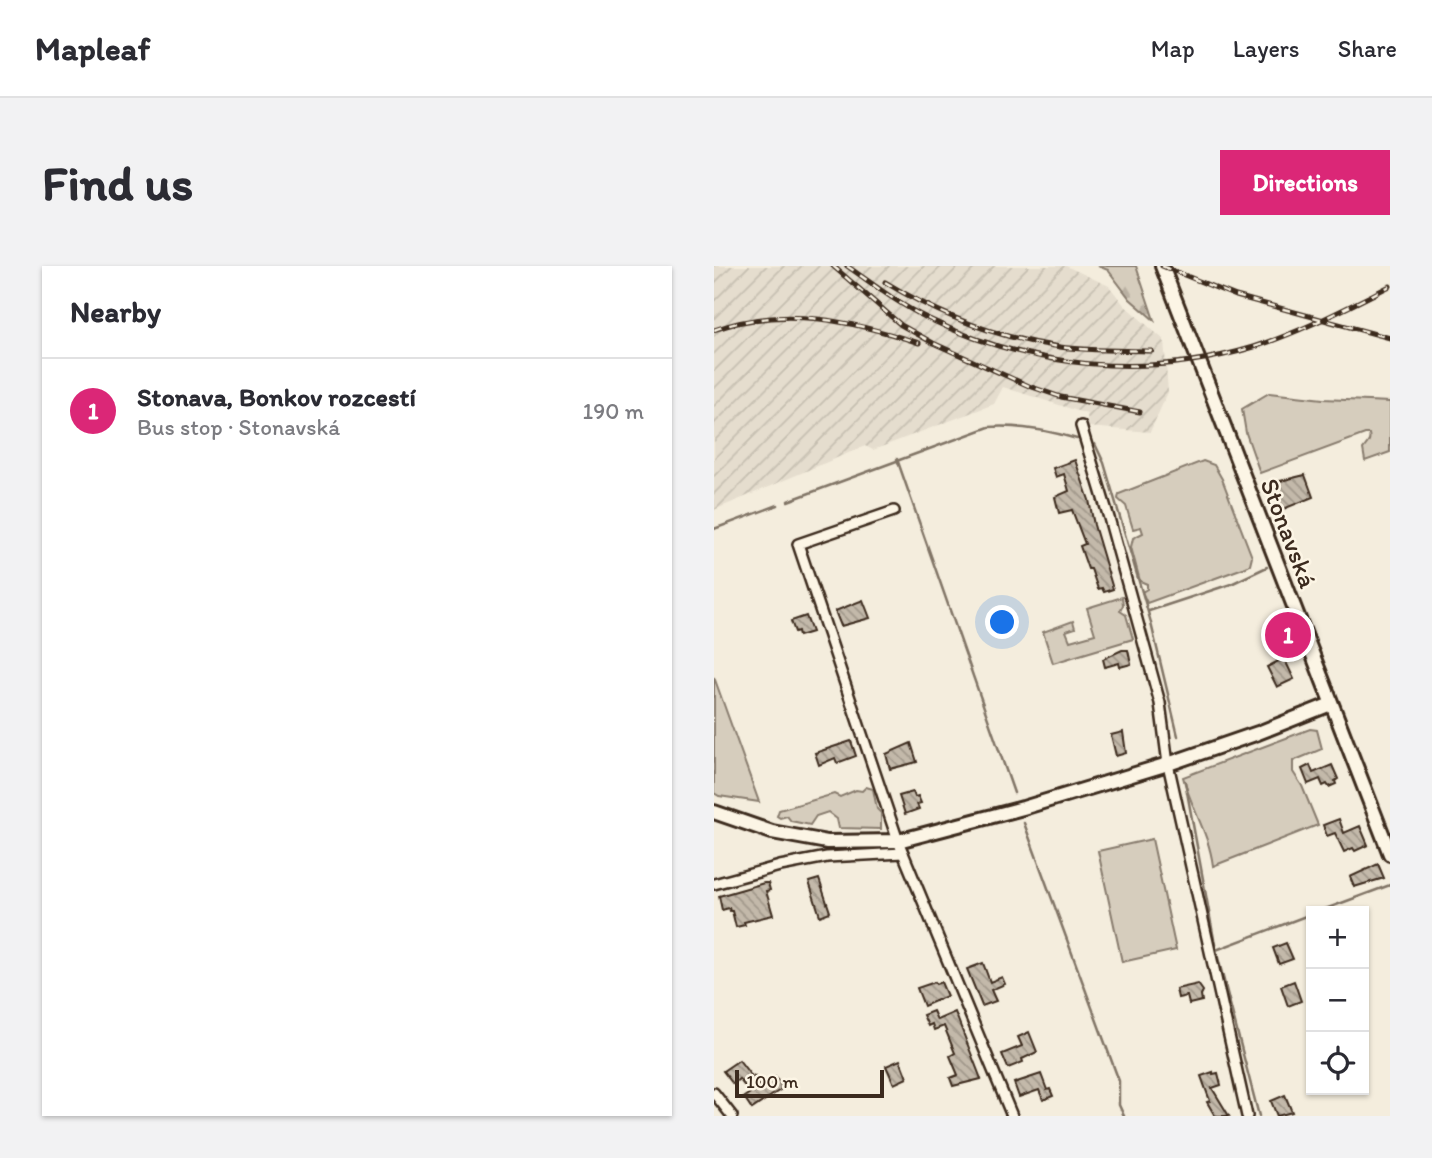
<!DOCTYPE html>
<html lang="en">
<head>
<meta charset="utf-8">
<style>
	:root { --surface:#fff; --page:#f2f2f3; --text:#2b2b33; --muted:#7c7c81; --line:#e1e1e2; --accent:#db2777 }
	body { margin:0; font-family:Itim,sans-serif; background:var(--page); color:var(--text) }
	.controls { position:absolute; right:21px; bottom:21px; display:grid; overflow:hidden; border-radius:0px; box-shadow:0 2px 5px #0004 }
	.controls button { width:63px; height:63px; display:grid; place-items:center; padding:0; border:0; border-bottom:2px solid var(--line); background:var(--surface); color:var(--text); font:35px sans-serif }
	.scale { position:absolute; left:21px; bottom:18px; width:149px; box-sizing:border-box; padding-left:7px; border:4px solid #3b2a1e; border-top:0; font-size:19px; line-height:24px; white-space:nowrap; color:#3b2a1e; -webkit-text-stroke:5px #fcf5e5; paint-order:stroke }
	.you { position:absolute; left:289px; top:357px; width:24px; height:24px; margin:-18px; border:5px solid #fff; border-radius:50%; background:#1a73e8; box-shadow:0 0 0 10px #1a73e833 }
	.badge { display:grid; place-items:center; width:46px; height:46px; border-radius:50%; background:var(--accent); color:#fff; font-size:23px; font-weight:700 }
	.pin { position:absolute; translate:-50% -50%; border:4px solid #fff; box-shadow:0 2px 7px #0006 }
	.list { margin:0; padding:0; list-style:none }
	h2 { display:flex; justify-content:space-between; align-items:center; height:91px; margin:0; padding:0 28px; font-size:30px }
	h2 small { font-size:23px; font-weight:400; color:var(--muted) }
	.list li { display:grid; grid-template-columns:46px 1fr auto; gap:21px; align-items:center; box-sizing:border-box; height:105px; padding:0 28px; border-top:2px solid var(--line) }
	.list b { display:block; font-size:26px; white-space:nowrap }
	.list p { margin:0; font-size:23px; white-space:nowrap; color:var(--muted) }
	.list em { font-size:23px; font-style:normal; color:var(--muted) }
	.icon { flex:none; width:38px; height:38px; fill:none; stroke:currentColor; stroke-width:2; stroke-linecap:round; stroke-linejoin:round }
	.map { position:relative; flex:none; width:676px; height:850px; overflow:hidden; border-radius:0px }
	header { display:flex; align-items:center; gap:42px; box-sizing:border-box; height:98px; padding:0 35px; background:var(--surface); border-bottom:2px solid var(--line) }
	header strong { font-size:33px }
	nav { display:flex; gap:38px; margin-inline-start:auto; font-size:24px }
	.intro { display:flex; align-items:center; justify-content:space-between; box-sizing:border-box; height:168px; padding:0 42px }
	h1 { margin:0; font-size:49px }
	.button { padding:18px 32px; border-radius:0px; background:var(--accent); color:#fff; font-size:24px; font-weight:700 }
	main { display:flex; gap:42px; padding:0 42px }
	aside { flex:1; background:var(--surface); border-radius:0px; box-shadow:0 2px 5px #0004 }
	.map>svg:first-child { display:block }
	.industrial { fill:url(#industrial-furrows) }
	.green { fill:#d6cdbd; stroke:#887c6e; stroke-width:2 }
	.forest { fill:url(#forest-firs); stroke:#887c6e; stroke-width:2 }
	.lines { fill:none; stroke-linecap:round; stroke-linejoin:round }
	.stream { stroke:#817466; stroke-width:2.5 }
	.building { fill:url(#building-back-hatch); stroke:#3b2a1e; stroke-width:2 }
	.street-casing { stroke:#3b2a1e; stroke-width:14 }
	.secondary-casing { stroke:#3b2a1e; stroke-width:18 }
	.street { stroke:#fcf5e5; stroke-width:9 }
	.secondary { stroke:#fcf5e5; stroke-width:12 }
	.rail-casing { stroke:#3b2a1e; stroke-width:5 }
	.rail { stroke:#fcf5e5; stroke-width:2.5; stroke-dasharray:8; stroke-linecap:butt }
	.labels { text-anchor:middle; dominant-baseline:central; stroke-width:5; stroke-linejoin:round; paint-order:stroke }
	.street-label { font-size:26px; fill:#3b2a1e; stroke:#fcf5e5 }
</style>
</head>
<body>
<header>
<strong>Mapleaf</strong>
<nav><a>Map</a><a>Layers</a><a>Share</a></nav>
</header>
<div class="intro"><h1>Find us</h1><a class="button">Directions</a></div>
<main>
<aside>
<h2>Nearby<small></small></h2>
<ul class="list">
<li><span class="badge">1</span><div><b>Stonava, Bonkov rozcestí</b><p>Bus stop · Stonavská</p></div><em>190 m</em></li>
</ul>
</aside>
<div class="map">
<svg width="676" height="850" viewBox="0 0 676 850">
	<defs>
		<pattern id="industrial-furrows" width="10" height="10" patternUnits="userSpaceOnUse" patternTransform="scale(1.75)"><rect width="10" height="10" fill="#e5ddce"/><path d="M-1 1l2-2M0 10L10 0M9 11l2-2" fill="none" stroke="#c5beb0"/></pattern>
		<pattern id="forest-firs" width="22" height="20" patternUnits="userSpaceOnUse" patternTransform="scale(1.75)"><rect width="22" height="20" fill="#d6cdbd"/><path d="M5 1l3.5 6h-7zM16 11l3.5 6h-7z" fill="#b9b0a2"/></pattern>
		<pattern id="building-back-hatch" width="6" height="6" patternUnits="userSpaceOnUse" patternTransform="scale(1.75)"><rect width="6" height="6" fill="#c3b9aa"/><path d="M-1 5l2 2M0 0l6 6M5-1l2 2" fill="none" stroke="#a0978a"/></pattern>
	</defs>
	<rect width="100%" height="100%" fill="#f4eddd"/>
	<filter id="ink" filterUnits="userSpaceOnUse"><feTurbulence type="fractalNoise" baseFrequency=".0143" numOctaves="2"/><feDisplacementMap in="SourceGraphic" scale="14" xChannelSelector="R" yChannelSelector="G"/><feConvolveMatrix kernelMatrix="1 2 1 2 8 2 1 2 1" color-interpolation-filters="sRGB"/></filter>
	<g filter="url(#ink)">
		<!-- industrial -->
		<polygon class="industrial" points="0,0 352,0 395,20 410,39 450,74 454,126 436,166 374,161 373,148 289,121 280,138 159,184 151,180 0,244"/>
		<!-- green -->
		<g class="green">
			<path d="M 555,127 L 609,133 L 676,136 L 676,186 L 651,195 L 649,183 C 653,178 657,175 655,168 L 651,168 L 546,207 L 532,167 L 528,143 Z"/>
			<polygon points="489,195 500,199 508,213 538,291 536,299 532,301 433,337 428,326 433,323 433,318 426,315 417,281 419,272 429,267 427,261 419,263 412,240 404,233 405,228"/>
			<polygon points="408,331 409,339 406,345 412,349 419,373 339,397 329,366 359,355 361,362 352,365 356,375 381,368 373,342"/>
			<polygon points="0,411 45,536 5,530 0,527"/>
			<path d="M 596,463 L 603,464 L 608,483 L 579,495 L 579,506 L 588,520 L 604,559 L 499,600 C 495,567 477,542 469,511 Z"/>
			<polygon points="152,521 159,523 163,543 167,547 167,563 125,562 123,553 114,546 102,550 96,559 77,555 73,550 66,552 63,550 65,544 120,528 126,531 142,524 148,525"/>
			<polygon points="438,573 462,684 408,696 384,585"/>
		</g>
		<!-- forest -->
		<polygon class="forest" points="384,0 422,0 440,54 416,33 394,4"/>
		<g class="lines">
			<!-- stream -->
			<g class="stream">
				<polyline points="381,178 390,197 436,353 464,470"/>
				<polyline points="183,193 300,527"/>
				<path d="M 74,235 L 275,161 C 306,159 333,164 363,173"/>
				<polyline points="0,263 64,239"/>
				<polyline points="435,345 517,318 553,301"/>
				<polyline points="471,515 502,684 545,850"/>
				<polyline points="310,557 405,815 405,839 410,850"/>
				<polyline points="606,645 676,619"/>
				<polyline points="502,684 597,648"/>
			</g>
		</g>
		<!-- building -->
		<g class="building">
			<polygon points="361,194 375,234 380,259 399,323 390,326 388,322 384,323 377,303 374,303 366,280 371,278 358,244 345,247 341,231 355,225 350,208 342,211 339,202"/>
			<polygon points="591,209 599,231 567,244 558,217"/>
			<polygon points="149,334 156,352 127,360 121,345"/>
			<polygon points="92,350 98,366 85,370 84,365 81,366 77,355"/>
			<polygon points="408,384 414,384 417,398 406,401 405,397 391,401 389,393"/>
			<polygon points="570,392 580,413 563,421 553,401"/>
			<polygon points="409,466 412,487 402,490 397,469"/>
			<polygon points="137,475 142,490 123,497 121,492 105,499 101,487"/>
			<polygon points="197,477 203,496 176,503 172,488"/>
			<polygon points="596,499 599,507 618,499 624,513 621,515 622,518 615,521 613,518 609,520 606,513 594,518 588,503"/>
			<polygon points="199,526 201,531 204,530 207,537 203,538 205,543 191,548 185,530"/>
			<polygon points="625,553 630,567 646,560 654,579 641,585 639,582 630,586 621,567 613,570 609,559"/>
			<polygon points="664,598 670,612 640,621 636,611"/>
			<polygon points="105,613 116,646 106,650 95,616"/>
			<polygon points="50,617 54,617 56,624 52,625 59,649 30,656 31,659 22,661 18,645 16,645 15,642 8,644 5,630"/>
			<polygon points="572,677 579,693 565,698 559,682"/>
			<polygon points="269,697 276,716 288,711 291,718 277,724 282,735 268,740 253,703"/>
			<polygon points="580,715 587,735 574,740 567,720"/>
			<polygon points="221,716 222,718 227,716 233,730 210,740 203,722"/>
			<polygon points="484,718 489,725 487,729 488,735 475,738 473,730 464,732 462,723"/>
			<polygon points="219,745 223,754 241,746 267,813 239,820 236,812 244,809 236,790 241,787 230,760 220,764 218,758 214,760 209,749"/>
			<polygon points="315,766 323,786 308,793 309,796 294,802 288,788 308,780 304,771"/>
			<polygon points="25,794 38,811 41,810 46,821 61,811 69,822 38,843 30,831 36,827 25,813 19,818 9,805"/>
			<polygon points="186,794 193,812 180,818 172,800"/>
			<polygon points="499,806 499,808 504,807 507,819 498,822 515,850 501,850 493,836 496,835 487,810"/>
			<polygon points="327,808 333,824 336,823 339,830 329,834 325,824 305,831 300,817"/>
			<polygon points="571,829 578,846 563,850 557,835"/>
		</g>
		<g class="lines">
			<defs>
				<g id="street">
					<polyline points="367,160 395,252 446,437 454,498 533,850"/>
					<polyline points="180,245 84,278 184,575 298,850"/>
					<polyline points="0,618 66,600 113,591 189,587"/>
					<polyline points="0,827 18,850"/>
				</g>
				<g id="secondary">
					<polyline points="448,0 676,588"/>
					<polyline points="0,546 58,566 113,576 184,575 309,542 454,498 544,467 617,438"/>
				</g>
			</defs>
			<!-- street casing -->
			<use href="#street" class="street-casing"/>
			<!-- secondary casing -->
			<use href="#secondary" class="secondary-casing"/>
			<!-- street -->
			<use href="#street" class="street"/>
			<!-- secondary -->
			<use href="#secondary" class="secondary"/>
			<defs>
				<g id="rail">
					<polyline points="119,0 187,59 219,77 315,120 347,131 426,146"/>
					<path d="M 133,0 C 159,18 184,38 213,52 C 315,102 431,114 540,81 C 587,66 632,42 676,20"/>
					<polyline points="448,0 522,30 676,72"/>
					<path d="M 171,16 C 225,49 283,72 346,81 C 376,85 407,84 438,85"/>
					<path d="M 0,64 C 69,39 138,55 205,77"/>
				</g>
			</defs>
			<!-- rail casing -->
			<use href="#rail" class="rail-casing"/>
			<!-- rail -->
			<use href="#rail" class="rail"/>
		</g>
	</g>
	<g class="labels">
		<!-- street labels -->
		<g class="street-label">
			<text transform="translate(575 267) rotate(69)">Stonavská</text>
		</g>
	</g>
</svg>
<div class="controls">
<button>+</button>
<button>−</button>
<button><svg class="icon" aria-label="locate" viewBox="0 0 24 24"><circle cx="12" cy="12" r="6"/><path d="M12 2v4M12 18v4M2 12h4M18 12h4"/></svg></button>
</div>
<div class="scale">100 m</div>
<div class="you"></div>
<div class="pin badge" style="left:574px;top:369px">1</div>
</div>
</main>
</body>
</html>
